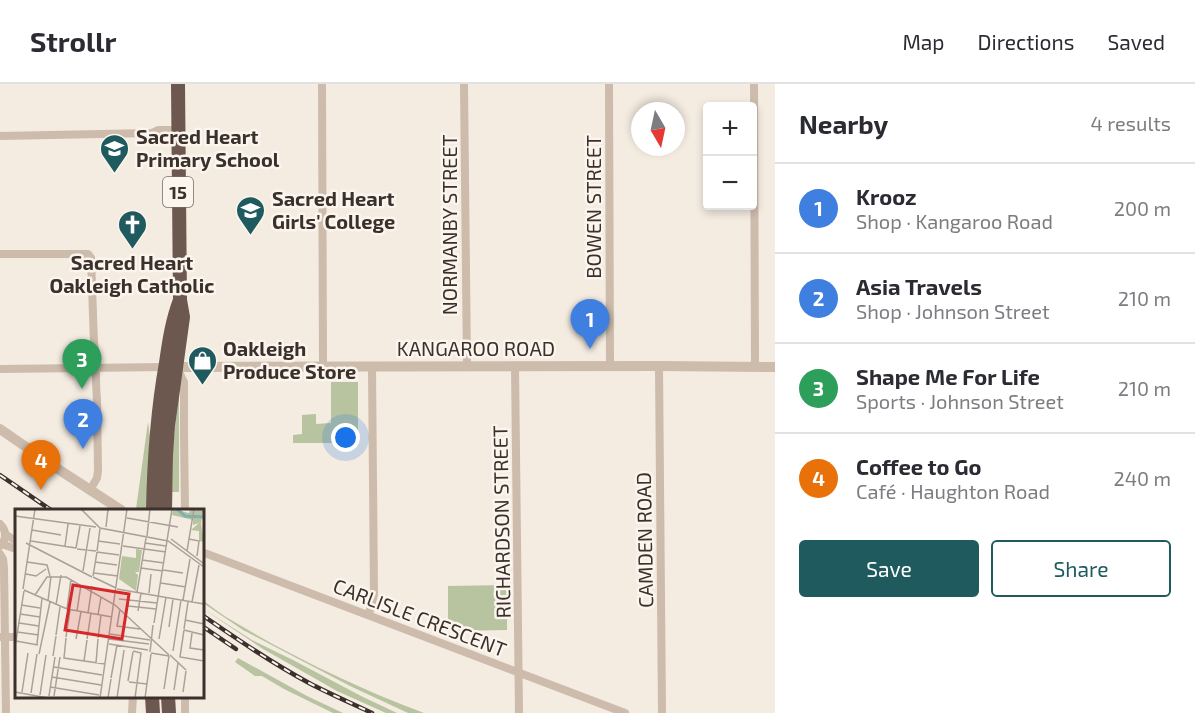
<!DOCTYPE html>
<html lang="en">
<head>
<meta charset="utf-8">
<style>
	:root { --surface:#fff; --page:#f2f2f3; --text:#2b2b33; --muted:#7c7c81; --line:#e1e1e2; --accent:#1f5a5e }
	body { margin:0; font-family:"Exo 2",sans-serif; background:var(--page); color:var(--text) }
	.controls { position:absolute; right:18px; top:18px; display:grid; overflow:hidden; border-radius:6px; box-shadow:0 3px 9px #0003 }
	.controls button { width:54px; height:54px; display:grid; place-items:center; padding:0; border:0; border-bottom:2px solid var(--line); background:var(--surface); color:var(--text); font:30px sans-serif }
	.compass { position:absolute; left:631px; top:18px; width:54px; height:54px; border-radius:50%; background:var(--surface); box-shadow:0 3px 9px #0003; rotate:171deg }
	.you { position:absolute; left:346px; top:354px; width:21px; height:21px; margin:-15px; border:4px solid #fff; border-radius:50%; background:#1a73e8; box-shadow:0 0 0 9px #1a73e833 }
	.badge { display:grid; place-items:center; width:39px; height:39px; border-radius:50%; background:var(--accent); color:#fff; font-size:20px; font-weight:700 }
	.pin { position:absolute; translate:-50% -50px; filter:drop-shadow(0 2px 3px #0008) }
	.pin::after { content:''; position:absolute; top:32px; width:21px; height:18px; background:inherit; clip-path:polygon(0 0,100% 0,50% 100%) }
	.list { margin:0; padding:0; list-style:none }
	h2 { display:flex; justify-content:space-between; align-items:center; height:78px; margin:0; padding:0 24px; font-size:26px }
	h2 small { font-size:20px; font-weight:400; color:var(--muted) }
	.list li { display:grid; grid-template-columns:39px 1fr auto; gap:18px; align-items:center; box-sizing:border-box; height:90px; padding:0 24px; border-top:2px solid var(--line) }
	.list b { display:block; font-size:22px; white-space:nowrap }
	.list p { margin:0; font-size:20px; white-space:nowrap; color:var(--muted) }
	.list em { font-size:20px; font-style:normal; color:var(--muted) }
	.actions { display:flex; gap:12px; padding:18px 24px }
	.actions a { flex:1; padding:14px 0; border:2px solid var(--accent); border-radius:6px; text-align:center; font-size:21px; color:var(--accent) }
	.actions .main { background:var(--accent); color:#fff }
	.map { position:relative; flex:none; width:775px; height:629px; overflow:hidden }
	header { display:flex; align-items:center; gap:36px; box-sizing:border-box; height:84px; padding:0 30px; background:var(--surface); border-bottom:2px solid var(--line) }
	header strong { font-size:28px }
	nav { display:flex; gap:33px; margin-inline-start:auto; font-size:21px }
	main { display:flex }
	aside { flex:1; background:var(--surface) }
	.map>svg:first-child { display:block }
	.green { fill:#b8c4a0 }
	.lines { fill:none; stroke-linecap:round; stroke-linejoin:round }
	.minor { stroke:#cdbbac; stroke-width:8 }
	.tertiary { stroke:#cdbbac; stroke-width:10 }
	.trunk { stroke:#6c584f; stroke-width:14 }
	.rail-casing { stroke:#3b302b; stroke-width:4.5 }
	.rail { stroke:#fbf5ee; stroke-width:2; stroke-dasharray:7; stroke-linecap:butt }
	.labels { text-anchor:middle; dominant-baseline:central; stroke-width:5; stroke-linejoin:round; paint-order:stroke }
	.shield { fill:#fbf5ee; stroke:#756b66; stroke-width:1.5 }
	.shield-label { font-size:18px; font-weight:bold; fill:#3b302b }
	.poi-label { font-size:20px; font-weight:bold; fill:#3b302b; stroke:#fbf5ee; text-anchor:start }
	.street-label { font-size:20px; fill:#3b302b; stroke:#fbf5ee }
	.inset-river { fill:none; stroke:#7fb0b2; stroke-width:3 }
	.inset-road { fill:none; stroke:#aaa098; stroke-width:1.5 }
	.view { fill:#d62828; fill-opacity:0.15; stroke:#d62828; stroke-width:3 }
	.inset-edge { fill:none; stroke:#3b302b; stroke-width:3 }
</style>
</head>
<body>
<header>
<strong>Strollr</strong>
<nav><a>Map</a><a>Directions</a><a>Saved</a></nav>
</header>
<main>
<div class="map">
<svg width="775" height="629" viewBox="0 0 775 629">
	<rect width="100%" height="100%" fill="#f4ebe1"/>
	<!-- green -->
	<g class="green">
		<polygon points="331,298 358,298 358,359 293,359 293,351 302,350 302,331 316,330 316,340 331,339"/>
		<polygon points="179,306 179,408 172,408 173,364"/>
		<polygon points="148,338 150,353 147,426 138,426 136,425"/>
		<polygon points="507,501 507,546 448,547 448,502"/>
		<path d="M 203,515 L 204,517 C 211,522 218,528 226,533 C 289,571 355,603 424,629 L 408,629 L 350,602 L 243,546 L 203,519 Z"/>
		<polygon points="202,524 252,556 293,576 363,613 397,629 386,629 337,607 263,565"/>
		<polygon points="238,574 307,612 343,629 333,629 284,605 262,592 255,592 235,578"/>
	</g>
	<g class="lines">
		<!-- minor -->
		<g class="minor">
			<polyline points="322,0 323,282"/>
			<polyline points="464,0 467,282"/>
			<polyline points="609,0 610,282"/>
			<polyline points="754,0 755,282"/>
			<polyline points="152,49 159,52 179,52"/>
			<polyline points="0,52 152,49 158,46 179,46"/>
			<path d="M 0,170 L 88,170 L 91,174 L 94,259 C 97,277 95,296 97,315 L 98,387 L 97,394 L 90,406"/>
			<polyline points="515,282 519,629"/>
			<polyline points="659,282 662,629"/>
			<polyline points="177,284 184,298 184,350 185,426"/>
			<polyline points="0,285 165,283"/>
			<path d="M 0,440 C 7,447 7,455 0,462"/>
			<polyline points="5,450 16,457"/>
			<polyline points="2,460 16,465"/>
			<path d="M 202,468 C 343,522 484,575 625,629"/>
			<polyline points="0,470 3,475 4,484 6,629"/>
			<polyline points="369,530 374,511 372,283"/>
			<polyline points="1,553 16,553"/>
			<polyline points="185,612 185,629"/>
			<polyline points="132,629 133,612"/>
		</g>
		<!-- tertiary -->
		<g class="tertiary">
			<polyline points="177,283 659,282 775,283"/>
			<polyline points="0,345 61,387 121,426"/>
		</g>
		<!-- trunk -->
		<g class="trunk">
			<path d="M 153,426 C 154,376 157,329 166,279 C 169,258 172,237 180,216"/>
			<polyline points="165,426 166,371 168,342 183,233 180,216 178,0"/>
			<polyline points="152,612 153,629"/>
			<polyline points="168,612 169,629"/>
		</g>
		<defs>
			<g id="rail">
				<polyline points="0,391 51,426"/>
				<path d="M 202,531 C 237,555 272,579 309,599 C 330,610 351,619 372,629"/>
				<polyline points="202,542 236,565"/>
			</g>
		</defs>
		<!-- rail casing -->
		<use href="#rail" class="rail-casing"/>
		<!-- rail -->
		<use href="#rail" class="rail"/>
	</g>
	<!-- icons -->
	<defs>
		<symbol id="school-pin" viewBox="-11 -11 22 30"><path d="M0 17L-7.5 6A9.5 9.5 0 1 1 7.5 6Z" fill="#1f5a5e" stroke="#fbf5ee"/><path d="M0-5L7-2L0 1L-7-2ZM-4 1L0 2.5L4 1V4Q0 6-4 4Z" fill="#fff"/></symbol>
		<symbol id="church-pin" viewBox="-11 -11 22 30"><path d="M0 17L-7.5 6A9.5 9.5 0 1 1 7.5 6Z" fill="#1f5a5e" stroke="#fbf5ee"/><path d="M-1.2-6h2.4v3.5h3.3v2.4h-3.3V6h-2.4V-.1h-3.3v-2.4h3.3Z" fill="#fff"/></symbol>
		<symbol id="shop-pin" viewBox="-11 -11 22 30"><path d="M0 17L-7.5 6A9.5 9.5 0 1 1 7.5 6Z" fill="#1f5a5e" stroke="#fbf5ee"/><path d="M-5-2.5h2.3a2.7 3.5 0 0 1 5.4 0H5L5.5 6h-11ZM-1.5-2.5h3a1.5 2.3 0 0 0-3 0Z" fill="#fff"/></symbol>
	</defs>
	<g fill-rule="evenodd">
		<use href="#school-pin" x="98" y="48" width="33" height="45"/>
		<use href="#school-pin" x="234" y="110" width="33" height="45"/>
		<use href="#church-pin" x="116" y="124" width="33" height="45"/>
		<use href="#shop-pin" x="186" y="260" width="33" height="45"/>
	</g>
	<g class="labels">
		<!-- shield labels -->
		<rect class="shield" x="163" y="93" width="30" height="30" rx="4.5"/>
		<g class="shield-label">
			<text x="178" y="108">15</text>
		</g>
		<!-- poi labels -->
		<g class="poi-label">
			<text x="136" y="52">Sacred Heart<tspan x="136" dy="23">Primary School</tspan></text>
			<text x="272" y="114">Sacred Heart<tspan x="272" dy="23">Girls' College</tspan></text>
			<text x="132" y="178" text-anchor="middle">Sacred Heart<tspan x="132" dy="23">Oakleigh Catholic</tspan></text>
			<text x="223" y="264">Oakleigh<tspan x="223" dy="23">Produce Store</tspan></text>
		</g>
		<!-- street labels -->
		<g class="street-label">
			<text transform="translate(593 123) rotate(-90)">BOWEN STREET</text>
			<text transform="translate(449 141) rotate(-90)">NORMANBY STREET</text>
			<text x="476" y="264">KANGAROO ROAD</text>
			<text transform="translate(501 438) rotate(-91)">RICHARDSON STREET</text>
			<text transform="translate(644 456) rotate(-91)">CAMDEN ROAD</text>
			<text transform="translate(420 533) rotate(21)">CARLISLE CRESCENT</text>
		</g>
	</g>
	<!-- overview -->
	<g transform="translate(15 425)">
		<rect width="189" height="189" fill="#f4ebe1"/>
		<path d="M 158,0 L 174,4 L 175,0 L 189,0 L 186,14 L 189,33 L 184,32 L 184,22 L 176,21 L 184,14 L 178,16 L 178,11 L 157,6 ZM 121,40 L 127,41 L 124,63 L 120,63 L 123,66 L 121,82 L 104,70 L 107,47 L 121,49 Z" fill="#b8c4a0"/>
		<path class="inset-river" d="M 162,0 L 170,7 L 189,8"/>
		<path class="inset-road" d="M 66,0 L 85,19 L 153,32 L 189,58M 0,7 L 81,18M 112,9 L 163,18M 91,18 L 93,0M 17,21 L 46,26M 132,27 L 135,0M 156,30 L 188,54M 174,30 L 184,32 L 182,47M 16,32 L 61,39M 83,32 L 105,35M 11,34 L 77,68M 130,34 L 151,37M 50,37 L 53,15M 108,37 L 151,43M 61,39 L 65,17M 62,40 L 81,42M 82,42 L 85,20M 172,42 L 179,0M 82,43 L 104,46M 127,51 L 149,54M 12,53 L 32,56 L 35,67M 80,53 L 102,56M 126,59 L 148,62M 148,61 L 168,64M 68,62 L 75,19M 79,64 L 103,67M 11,65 L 21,67 L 31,60M 78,67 L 82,43M 78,68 L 101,79M 146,74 L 171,78M 8,80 L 20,0M 102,80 L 189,95M 9,81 L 52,100 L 97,108M 122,83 L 131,29M 134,84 L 136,65M 20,86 L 32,68 L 51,68 L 100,96 L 154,146M 104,90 L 142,94M 168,91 L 175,50M 33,92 L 36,67M 177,93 L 184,56M 6,96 L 25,99M 41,96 L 46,66M 113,97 L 141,100M 52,100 L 56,70M 105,100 L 102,117 L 125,120M 62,102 L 66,76M 123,102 L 126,84M 73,104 L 77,77M 5,105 L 25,108M 83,106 L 86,88M 170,111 L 189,115M 4,114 L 24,117M 139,114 L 157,0M 154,118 L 158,90M 169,120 L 173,93M 169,121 L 165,148 L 189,152M 169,121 L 189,126M 2,123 L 24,126M 177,124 L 175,139 L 189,141M 95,125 L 135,131M 41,126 L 45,98M 51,128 L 55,101M 51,129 L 49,149 L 90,155M 83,129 L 86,106M 61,130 L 66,103M 72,130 L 76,104M 94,130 L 134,135M 144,130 L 151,88M 1,132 L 23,136M 22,135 L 27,89M 94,135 L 133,141M 0,138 L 9,82M 118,142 L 126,144 L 120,189M 158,142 L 166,91M 135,143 L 138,116M 136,144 L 154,147M 24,145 L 35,93M 155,146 L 171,161M 38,147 L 41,127M 69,152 L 72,131M 81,154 L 83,130M 39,158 L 87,166M 37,168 L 86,176M 96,169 L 102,136M 113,172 L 118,143M 114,173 L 132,175M 35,178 L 84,186M 149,180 L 154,147M 159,181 L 163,154M 0,183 L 33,189M 7,183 L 13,144M 168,183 L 171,162M 16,184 L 22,145M 25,186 L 31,146M 34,187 L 40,148M 39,187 L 45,148M 85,189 L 112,0M 93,189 L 96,170M 102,189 L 109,141M 130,189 L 136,145"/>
		<path class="view" d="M 58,76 L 114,85 L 107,130 L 50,121 Z"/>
		<rect width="189" height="189" class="inset-edge"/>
	</g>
</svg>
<div class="controls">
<button>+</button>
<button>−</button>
</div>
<svg class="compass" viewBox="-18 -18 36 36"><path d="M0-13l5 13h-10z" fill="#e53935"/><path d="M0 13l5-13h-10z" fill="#7c7c81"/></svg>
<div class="you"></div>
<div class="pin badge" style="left:590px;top:265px;background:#3f7fe0">1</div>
<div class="pin badge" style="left:83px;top:365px;background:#3f7fe0">2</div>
<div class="pin badge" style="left:82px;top:305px;background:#2e9e5b">3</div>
<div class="pin badge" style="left:41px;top:406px;background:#e8710a">4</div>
</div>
<aside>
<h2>Nearby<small>4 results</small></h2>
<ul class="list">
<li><span class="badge" style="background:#3f7fe0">1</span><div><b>Krooz</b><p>Shop · Kangaroo Road</p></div><em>200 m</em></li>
<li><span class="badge" style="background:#3f7fe0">2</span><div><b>Asia Travels</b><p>Shop · Johnson Street</p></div><em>210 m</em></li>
<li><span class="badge" style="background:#2e9e5b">3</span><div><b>Shape Me For Life</b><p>Sports · Johnson Street</p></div><em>210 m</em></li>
<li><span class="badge" style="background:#e8710a">4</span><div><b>Coffee to Go</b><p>Café · Haughton Road</p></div><em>240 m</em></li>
</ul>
<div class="actions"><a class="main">Save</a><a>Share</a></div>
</aside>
</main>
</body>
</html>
